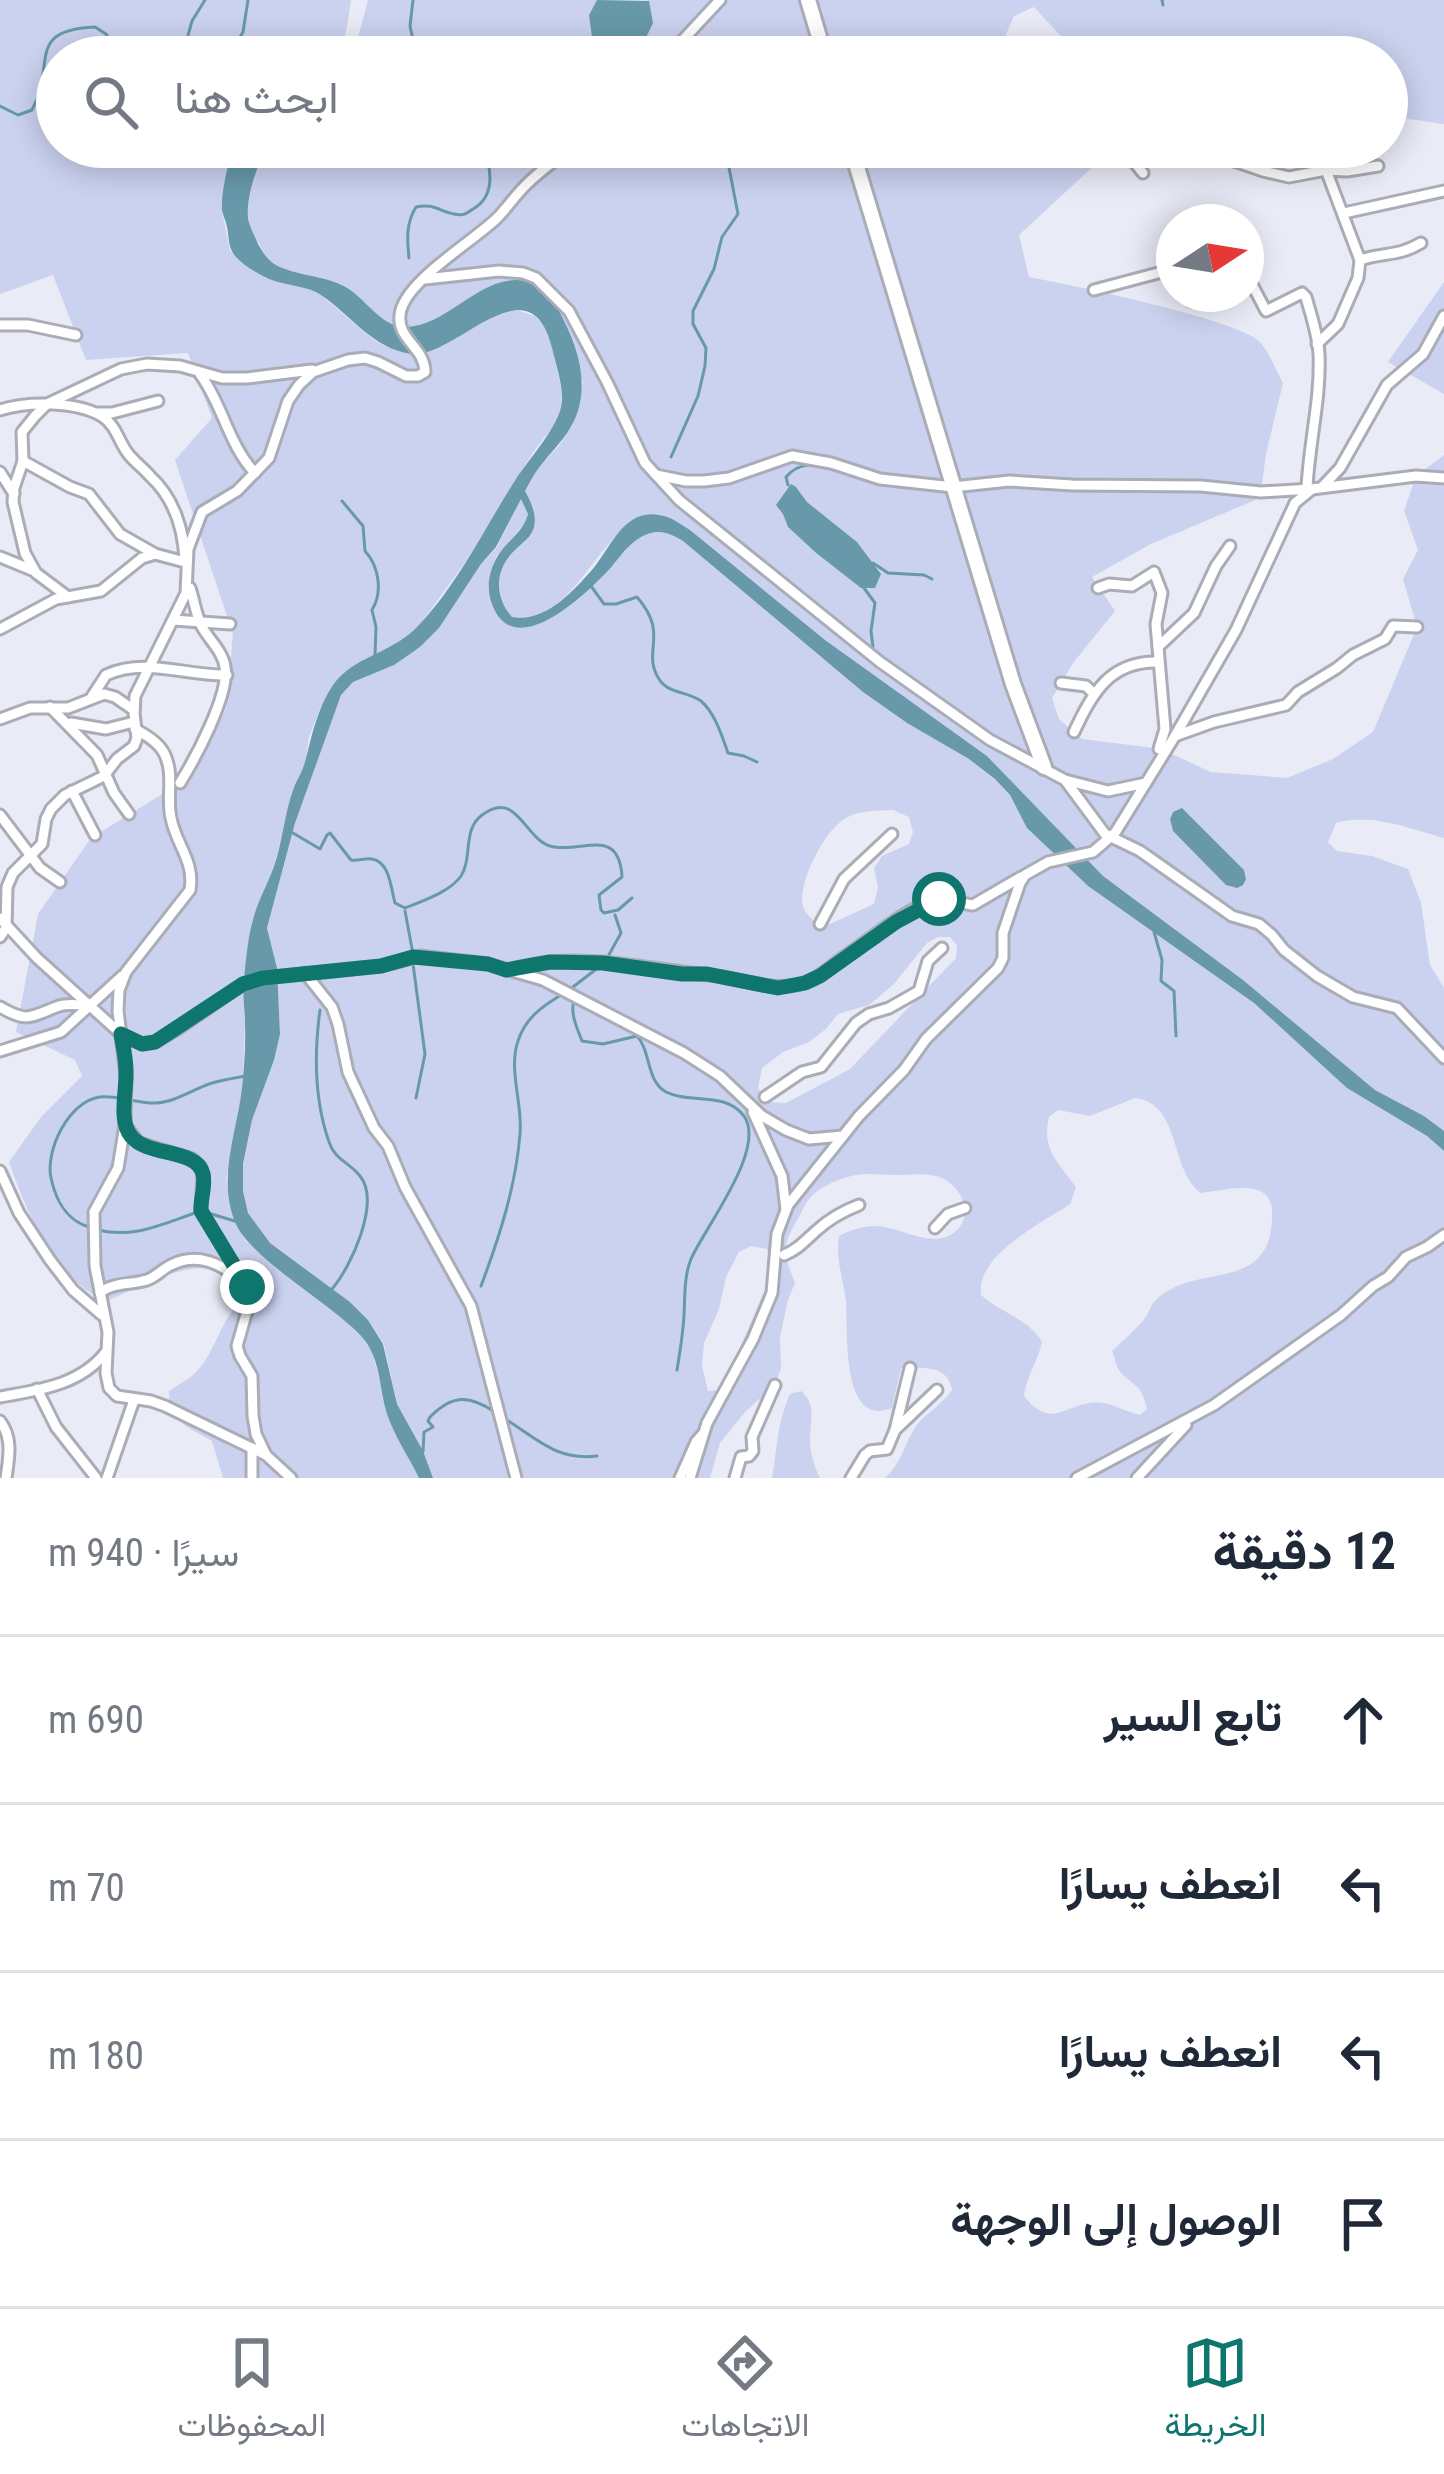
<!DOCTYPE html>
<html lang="ar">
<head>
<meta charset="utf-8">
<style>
	:root { --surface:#fff; --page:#f2f2f3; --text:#1f2937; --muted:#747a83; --line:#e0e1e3; --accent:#0f766e }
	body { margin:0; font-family:"Roboto Condensed",Vazirmatn,sans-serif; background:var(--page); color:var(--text); direction:rtl }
	.compass { position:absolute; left:1156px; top:204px; width:108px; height:108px; border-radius:50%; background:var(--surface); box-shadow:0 6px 30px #0003; rotate:78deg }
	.stop { position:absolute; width:36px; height:36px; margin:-27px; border:9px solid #0f766e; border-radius:50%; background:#fff }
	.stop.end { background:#0f766e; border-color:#fff; box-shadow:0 3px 12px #0008 }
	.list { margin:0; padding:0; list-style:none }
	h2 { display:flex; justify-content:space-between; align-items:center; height:156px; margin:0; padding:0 48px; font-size:51px }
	h2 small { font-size:39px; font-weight:400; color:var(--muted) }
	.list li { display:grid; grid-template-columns:78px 1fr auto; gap:36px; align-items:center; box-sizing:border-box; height:168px; padding:0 48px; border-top:3px solid var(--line) }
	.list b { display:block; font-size:45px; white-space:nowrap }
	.list em { font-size:39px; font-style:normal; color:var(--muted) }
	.icon { flex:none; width:66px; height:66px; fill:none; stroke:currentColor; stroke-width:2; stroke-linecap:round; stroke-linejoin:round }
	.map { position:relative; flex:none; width:1444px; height:1478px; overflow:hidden; direction:ltr }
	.search { position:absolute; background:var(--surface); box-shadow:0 6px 30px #0003; left:36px; right:36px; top:36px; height:132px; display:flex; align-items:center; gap:30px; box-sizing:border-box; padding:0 42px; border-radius:66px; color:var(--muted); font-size:45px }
	.sheet { height:828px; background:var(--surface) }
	nav { display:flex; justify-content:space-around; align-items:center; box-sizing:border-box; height:168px; border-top:3px solid var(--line); background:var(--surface); font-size:33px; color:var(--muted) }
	nav a { display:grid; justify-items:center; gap:6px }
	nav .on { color:var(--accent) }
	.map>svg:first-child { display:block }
	.green { fill:#cbd2ef; fill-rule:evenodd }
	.water { fill:#6799ab }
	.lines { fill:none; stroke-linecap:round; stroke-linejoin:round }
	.stream { stroke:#6799ab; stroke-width:3 }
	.minor-casing { stroke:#aaacb6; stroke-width:15 }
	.secondary-casing { stroke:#aaacb6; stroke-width:20 }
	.minor { stroke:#fff; stroke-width:9 }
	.secondary { stroke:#fff; stroke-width:14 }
	.route { stroke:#0f766e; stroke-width:15 }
</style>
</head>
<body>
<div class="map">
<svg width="1444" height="1478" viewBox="0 0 1444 1478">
	<rect width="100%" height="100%" fill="#e9ebf6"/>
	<!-- green -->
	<g class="green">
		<path d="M 0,0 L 351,0 C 348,19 347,42 334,57 L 57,57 L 57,147 L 233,147 L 222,211 L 230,250 L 242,263 L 269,279 L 306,288 L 321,295 L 374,340 L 384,346 L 414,355 L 438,347 L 505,311 L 519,311 L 535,316 L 546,328 L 551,343 L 561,387 L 562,406 L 555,424 L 534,451 L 466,561 L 419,626 L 402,641 L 363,660 L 333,685 L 320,709 L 309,737 L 305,764 L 293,789 L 276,860 L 253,920 L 243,984 L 245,1028 L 242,1093 L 226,1180 L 235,1222 L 246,1241 L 329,1306 L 363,1338 L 372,1351 L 391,1424 L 419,1478 L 223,1478 L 212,1441 C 188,1427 169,1422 169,1391 C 177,1385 188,1380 195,1373 C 214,1355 219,1325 237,1305 C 230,1234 145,1285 107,1301 C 53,1280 27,1212 9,1162 L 41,1117 L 82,1076 L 75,1060 L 16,1032 L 38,914 L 91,838 L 193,775 L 226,709 L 233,634 L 175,460 L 212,418 L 188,353 L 86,360 L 53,275 L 0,294 Z"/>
		<polygon points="368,0 597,0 589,15 598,43 642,48 647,0 1444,0 1444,124 1387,116 1387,57 1080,57 1034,7 1014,16 1004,39 1006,57 353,57"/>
		<path d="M 267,147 L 1078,147 L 1098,162 L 1019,235 L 1029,277 C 1067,284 1240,320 1260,342 C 1270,353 1276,371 1283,383 L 1266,454 L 1260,498 L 1151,544 L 1092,577 L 1115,611 L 1073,663 L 1052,698 L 1059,719 L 1082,739 L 1161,749 L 1211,772 L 1287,778 L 1333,759 L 1373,732 L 1417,627 L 1403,579 L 1418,550 L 1404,511 L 1416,476 L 1444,455 L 1444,838 C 1412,829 1369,812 1336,823 L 1328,842 L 1337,851 L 1372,856 L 1408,869 L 1421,903 L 1430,965 L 1444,988 L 1444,1131 L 1424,1116 L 1375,1090 L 1243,980 L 1103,876 L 987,756 L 825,640 L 690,530 C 682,525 673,518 664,516 C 606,500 581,629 512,617 C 496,598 493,572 511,553 C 518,546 529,541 532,531 C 536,520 528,502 525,491 L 541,464 L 559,446 L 573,424 L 580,404 L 583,382 L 535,283 C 475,272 456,324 407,327 C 382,329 366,299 347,287 C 325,275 298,276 276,265 C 268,261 263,252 259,244 C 255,237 249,227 248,218 C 246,196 257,166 267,147 ZM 796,487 L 807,502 L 857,542 L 881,574 L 815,552 L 788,527 L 779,500 ZM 1173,812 L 1189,815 L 1244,870 L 1246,878 L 1243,885 L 1173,831 L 1170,819 Z"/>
		<polygon points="1444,282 1444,394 1388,362"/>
		<path d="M 521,498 L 528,514 L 526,522 L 496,557 L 488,587 L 490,596 L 521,628 C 538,621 558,615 572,604 C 584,594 597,583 607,572 C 631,545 645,518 683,541 L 863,692 L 907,723 L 969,759 L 995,779 L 1010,795 L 1027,828 L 1088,886 L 1254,1003 L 1348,1088 L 1427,1136 L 1444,1151 L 1444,1478 L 885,1478 C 902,1463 904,1444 916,1426 C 927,1412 942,1405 952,1390 C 948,1364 922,1368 901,1368 L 892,1408 C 841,1429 848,1332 846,1303 C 844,1281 835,1259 839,1236 C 851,1230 862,1226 875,1226 C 901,1226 933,1251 956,1231 C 974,1215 962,1187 942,1178 C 928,1172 911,1175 896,1175 C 887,1175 877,1174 868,1174 C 851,1173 820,1185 809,1199 C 805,1204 803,1209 800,1215 C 782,1246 782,1250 795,1283 L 788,1300 L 780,1337 L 781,1368 L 775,1385 L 745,1412 L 720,1443 L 710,1478 L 433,1478 L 423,1451 L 397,1404 L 384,1344 L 368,1320 L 350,1302 L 270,1243 L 256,1227 L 248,1213 L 243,1191 L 243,1164 L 252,1120 L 280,1034 L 277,968 L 267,928 L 295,823 L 332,714 L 341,695 L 353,682 L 394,664 L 420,647 L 439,628 L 481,564 L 497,547 ZM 893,810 L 909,817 L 913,832 L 909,844 L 882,856 L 874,868 L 878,887 L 874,904 L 830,924 L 817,924 C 810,917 802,911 802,900 C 802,875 825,830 846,818 C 859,810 878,811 893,810 ZM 938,937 L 950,937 L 957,945 L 956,958 L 850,1069 L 786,1103 L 769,1102 L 758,1088 L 762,1068 L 783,1052 L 809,1042 L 826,1029 L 838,1014 L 869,1005 L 893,985 L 927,943 ZM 1135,1098 C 1182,1104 1169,1170 1201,1193 C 1218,1191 1241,1185 1257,1190 C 1271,1194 1273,1206 1272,1219 C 1269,1296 1193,1260 1154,1302 C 1150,1306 1149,1313 1145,1318 C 1136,1330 1123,1340 1112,1351 C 1115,1357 1115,1364 1119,1370 C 1132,1387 1141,1381 1147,1409 L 1140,1415 C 1128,1412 1115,1405 1103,1403 C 1069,1398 1053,1434 1024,1396 C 1026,1377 1038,1361 1042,1342 C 1029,1319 1001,1313 981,1295 C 976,1254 1041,1224 1070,1204 L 1076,1187 C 1058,1162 1041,1149 1049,1117 L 1058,1110 L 1090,1116 ZM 751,1246 L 767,1249 L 771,1267 L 769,1280 L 722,1390 L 708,1391 L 702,1366 L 704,1343 L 719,1309 L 726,1277 L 739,1252 Z"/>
		<path d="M 801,1391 C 817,1405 810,1420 810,1439 C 810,1453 814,1465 820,1478 L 772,1478 C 778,1446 776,1426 790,1394 Z"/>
	</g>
	<!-- water -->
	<g class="water">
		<polygon points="597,0 649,1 653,23 640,50 597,43 592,37 589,15"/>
		<path d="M 233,147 L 267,147 C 257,166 246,196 248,218 C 249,226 255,236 258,244 C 262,251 268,261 276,265 C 297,276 324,275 346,287 C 365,298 382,328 406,327 C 447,325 474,282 515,280 C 537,279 548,292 558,309 C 577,344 592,385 573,423 C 566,437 555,448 545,460 C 537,469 531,480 525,491 C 531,502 537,515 534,527 C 531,538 523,542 516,549 C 494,569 494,596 512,617 C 545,623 572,592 592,570 C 612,546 625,505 664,516 C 673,518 682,525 690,530 L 825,640 L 987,756 L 1103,876 L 1243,980 L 1375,1090 L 1424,1116 L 1444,1131 L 1444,1151 L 1427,1136 L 1347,1088 L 1254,1003 L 1088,886 L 1027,828 L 1010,795 L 995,779 L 969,759 L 907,723 L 863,692 L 683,541 C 668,532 657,528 641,537 C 624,547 616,564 602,577 C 581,598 519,656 495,611 C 489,599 487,588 490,575 C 498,542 522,538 528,514 L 521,499 L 496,547 L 481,564 L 439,628 L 420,647 L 394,665 L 353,682 L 341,695 L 295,823 L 267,928 L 277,968 L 280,1034 L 274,1060 L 252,1120 L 243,1164 L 243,1191 L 248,1213 L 270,1243 L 350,1302 L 368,1320 L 383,1344 L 397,1404 L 423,1451 L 433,1478 L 419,1478 C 410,1459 398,1442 390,1422 C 378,1393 383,1361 362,1337 C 331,1303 249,1258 235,1222 C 217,1177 237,1133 242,1088 C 244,1067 246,1045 245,1024 C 245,1009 242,994 244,979 C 246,959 248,936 254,916 C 260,896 271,878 277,857 C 283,834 286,809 294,787 C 298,778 303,770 305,762 C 312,735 317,709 333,685 C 353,657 390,653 414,630 C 455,590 485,527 516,479 C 529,459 560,425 562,402 C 563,385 556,365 552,348 C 530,257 454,360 411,354 C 372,348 352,316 321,295 C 306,285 286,286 269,279 C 258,274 240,264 233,253 C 228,245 229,236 227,227 C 226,221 223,216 222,210 C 221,191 228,165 233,147 Z"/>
		<polygon points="791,484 796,487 807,502 857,542 881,574 875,588 861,588 815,552 788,527 783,514 776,505"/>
		<polygon points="1182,808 1244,870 1246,879 1243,885 1237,888 1226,885 1173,831 1170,819 1173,812"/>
	</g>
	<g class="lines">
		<!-- stream -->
		<g class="stream">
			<polyline points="413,0 410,26 414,44 433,57"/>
			<polyline points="1162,0 1163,5"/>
			<polyline points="644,41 661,56"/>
			<polyline points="182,57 192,21 205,0"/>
			<polyline points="228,57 243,32 248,0"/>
			<path d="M 0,106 L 18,115 L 32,110 C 57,65 24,30 95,27 L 106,34 L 120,57"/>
			<path d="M 409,258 C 407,239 406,223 416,207 C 433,203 439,211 454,214 C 463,216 466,214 473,209 C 496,196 492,167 482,147"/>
			<polyline points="671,457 698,396 705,366 706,348 693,324 693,311 714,269 722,237 738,214 725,147"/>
			<path d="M 788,485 L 786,477 C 799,461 817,464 836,469"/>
			<path d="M 342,501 L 363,526 L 365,551 C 379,566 383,592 372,610 L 376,627 L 375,656"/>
			<polyline points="873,563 888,573 924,575 932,579"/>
			<path d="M 591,586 L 604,604 L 616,604 L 637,597 C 670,635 641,651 659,679 C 668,694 687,691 701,701 C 715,713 722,736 728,753 L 744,756 L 757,762"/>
			<polyline points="864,588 875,603 871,631 873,647"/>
			<path d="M 293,833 L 320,849 L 327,835 L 330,833 L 351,860 C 358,861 365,858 372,859 C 390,862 391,889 395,903 L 405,908 C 422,901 450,892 461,876 C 473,857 462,830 482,815 C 517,789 524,838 550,846 C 580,855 619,824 622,877 L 599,895 L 601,910 L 604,913 L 618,910 L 632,898"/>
			<polyline points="405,911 413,954"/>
			<polyline points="1154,932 1162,960 1161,981 1174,991 1176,1036"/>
			<polyline points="606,960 621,933 615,915"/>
			<polyline points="413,964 425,1054 416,1098"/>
			<polyline points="569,990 599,967"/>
			<path d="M 574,1000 C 570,1014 577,1028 582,1041 L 603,1044 L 637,1036 C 651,1051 646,1081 666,1092 C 690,1104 725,1091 744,1116 C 767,1149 705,1227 691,1259 C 684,1276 685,1297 684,1315 C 683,1333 680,1352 677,1370"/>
			<path d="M 320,1010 C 314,1054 314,1099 329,1142 C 335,1160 349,1162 360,1176 C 381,1202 351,1267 332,1289"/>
			<polyline points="208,1213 238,1222"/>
			<path d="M 89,1227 C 66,1220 56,1201 51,1178 C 45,1150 69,1101 100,1097 C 119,1095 138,1104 156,1103 C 175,1102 192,1090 209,1084 C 220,1080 234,1078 246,1076"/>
			<path d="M 98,1230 C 135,1239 164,1223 198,1212"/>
			<path d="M 481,1286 C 499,1238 516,1186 520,1134 C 523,1104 508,1070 518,1041 C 525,1019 541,1007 561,995"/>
			<path d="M 502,1417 C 537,1438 555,1461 597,1456"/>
			<path d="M 423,1452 L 424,1432 L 433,1427 L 428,1421 L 430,1417 C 453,1394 469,1395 495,1412"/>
		</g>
		<defs>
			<g id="minor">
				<polyline points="667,57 720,0"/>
				<polyline points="1122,147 1143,173"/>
				<polyline points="1193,147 1263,171 1289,177 1326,170 1347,171 1378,166"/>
				<polyline points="1344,213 1444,191"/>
				<path d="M 1360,260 C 1384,252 1397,257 1421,243"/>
				<path d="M 1246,273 L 1266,311 L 1302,293 L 1306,297 C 1311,315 1318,335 1319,354 C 1321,399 1309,443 1307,488"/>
				<polyline points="425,279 499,271 523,273 536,278 569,311 607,382 645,463 679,500 880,662 990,740 1065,780 1105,834 1140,851 1232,916 1259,924 1272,935 1284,950 1317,976 1353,997 1397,1008 1444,1058"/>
				<polyline points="1094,290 1162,272 1174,274"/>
				<polyline points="1191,301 1200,294"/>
				<polyline points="0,325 28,325 76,335"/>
				<polyline points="1317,344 1338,324 1358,278 1360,260 1326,170"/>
				<path d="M 200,374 C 223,405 228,444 255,473"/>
				<path d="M 0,410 C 27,401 78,401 103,417 C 117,426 119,444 130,456 C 136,463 144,469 150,476 C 174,498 184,530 185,562 L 155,554 L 142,558 L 101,591 L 56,599 L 0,629"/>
				<polyline points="98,413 112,413 158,401"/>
				<polyline points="23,461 70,487 89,494 120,534 155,554"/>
				<polyline points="0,472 14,494"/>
				<polyline points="656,475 686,481 704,481 729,478 792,456 831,463 880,479 953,487 1009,481 1072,485 1201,486 1261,492 1312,489 1416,476 1444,478"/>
				<polyline points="1323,486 1340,468 1387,385 1423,354 1444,316"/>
				<polyline points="0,557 32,570"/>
				<polyline points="1098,588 1109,584 1132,586 1154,572 1162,593 1156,624 1165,729 1159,749"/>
				<polyline points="68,597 36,573 25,553 13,502 14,488 23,461 22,432 35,416 47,404 121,369 147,364 180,366 222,378 247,378 312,370"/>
				<polyline points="173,620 230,624"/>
				<polyline points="1158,647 1194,613 1216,566 1230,546"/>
				<polyline points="1061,683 1086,686 1094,694"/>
				<path d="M 91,698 L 106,675 C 145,657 185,676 227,675"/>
				<polyline points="50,707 97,755 114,793 129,814"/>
				<polyline points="0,719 30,708 68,708 104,694 115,697 134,710"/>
				<polyline points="71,723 106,729 134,722"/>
				<path d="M 135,729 C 146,735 158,742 164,753 C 175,774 166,797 171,818 C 176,845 195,861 190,890 L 126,972 L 119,990 L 118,1011 L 126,1076 L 125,1125 L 139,1143 L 192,1159 L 200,1166 L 203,1174 L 201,1211 L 247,1287 L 247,1311 L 237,1346 L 240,1356 L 252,1376 L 253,1416 L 256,1434 L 266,1455 L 291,1478"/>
				<path d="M 1074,732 C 1093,692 1110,661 1158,662"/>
				<polyline points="1175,736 1214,722 1286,705 1298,692 1337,668 1353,655 1385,639 1393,626 1417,627"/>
				<polyline points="1065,780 1108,791 1146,783"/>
				<path d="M 180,783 C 195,759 230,694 225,667 C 223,651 208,639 201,625 C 196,614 194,600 190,588"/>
				<polyline points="72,791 95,835"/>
				<polyline points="0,815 40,868 60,882"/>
				<polyline points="0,918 37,958 121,1034 142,1044 155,1042 176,1030 243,984 264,978 381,966 420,956 488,964 543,980 684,1053 720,1076 762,1116 786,1130 809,1139 843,1136"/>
				<polyline points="820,924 844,879 892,834"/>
				<path d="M 0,937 L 6,928 L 7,887 L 13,873 L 42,844 L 46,819 L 51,809 L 65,795 L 104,776 L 117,759 L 134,746 L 137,738 L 134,713 L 135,696 L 186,593 L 188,549 L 202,512 L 237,491 L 269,458 L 288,401 L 299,385 L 313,372 L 348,360 L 365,358 L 378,362 L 406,376 L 418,376 L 425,372 C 425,348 397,339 400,315 C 403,282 474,241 497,218 C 508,207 516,194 528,183 C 541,170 557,160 570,147"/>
				<path d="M 506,970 C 521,967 536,963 551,962 C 597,957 659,970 707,975 C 738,977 765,991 797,985 C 816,981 828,968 844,957 C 869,940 908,907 937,899 C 950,896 960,904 973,905 L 1021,877"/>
				<polyline points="305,973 332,1007 338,1024 348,1072 374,1128 388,1146 405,1187 471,1306 516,1478"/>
				<path d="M 0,1007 C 29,1024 31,1016 59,1006 C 69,1003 80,1005 91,1006"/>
				<polyline points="0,1051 61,1032 122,976"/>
				<polyline points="765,1097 802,1072 821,1067 856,1023 869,1014 889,1008 919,991 928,961 942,948"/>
				<polyline points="753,1112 782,1176 786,1209"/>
				<polyline points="125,1125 118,1168 94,1212 95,1266 108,1332 106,1373 109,1388 117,1396 151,1401 165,1406 266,1455"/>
				<polyline points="0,1171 19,1213 50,1260 73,1290 102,1315"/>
				<polyline points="935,1228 948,1214 965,1208"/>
				<path d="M 784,1255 C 797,1250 805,1241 816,1231 C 828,1220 843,1211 859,1205"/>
				<path d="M 100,1292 C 116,1282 129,1285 147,1280 C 156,1277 162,1269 171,1265 C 197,1252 222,1263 241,1282"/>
				<polyline points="37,1389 56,1427 96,1478"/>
				<path d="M 0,1397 C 40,1390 80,1385 106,1352"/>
				<path d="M 0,1421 C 13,1438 9,1457 6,1478"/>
				<polyline points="895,1430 910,1368"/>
				<polyline points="107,1478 134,1400"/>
				<polyline points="252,1478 252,1448"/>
				<polyline points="680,1478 696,1442 702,1435"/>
				<polyline points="690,1478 707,1423 753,1339 772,1293 777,1234 788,1205 859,1116 904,1070 926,1039 998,968 1003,958 1003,933 1020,883 1025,875 1048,862 1093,852 1115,833 1175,736 1236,630 1295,503 1312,489"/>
				<polyline points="735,1478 741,1457 749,1456 753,1451 752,1437 775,1385"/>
				<polyline points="851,1478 865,1455 870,1451 887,1449 895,1430 937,1390"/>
				<polyline points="1077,1478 1214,1405 1341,1315 1373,1286 1388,1277 1406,1257 1427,1247 1444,1235"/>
				<polyline points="1137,1478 1186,1425"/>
			</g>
			<g id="secondary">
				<polyline points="808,0 825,57"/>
				<polyline points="851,147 1013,684 1044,767"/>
			</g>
		</defs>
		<!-- minor casing -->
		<use href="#minor" class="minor-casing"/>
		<!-- secondary casing -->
		<use href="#secondary" class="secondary-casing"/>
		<!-- minor -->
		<use href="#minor" class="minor"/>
		<!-- secondary -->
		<use href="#secondary" class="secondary"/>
	</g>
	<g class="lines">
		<!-- route -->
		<path class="route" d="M 247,1287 L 201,1211 C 200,1199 206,1186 203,1174 C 197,1148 147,1157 131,1136 C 118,1120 127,1090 126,1071 C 126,1058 123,1046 121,1034 L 142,1044 L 155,1042 L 243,984 L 263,978 L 381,966 L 413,957 L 488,964 L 506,970 L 550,962 L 603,963 L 682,974 L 707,974 L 778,988 L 805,983 L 820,976 L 896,922 L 939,899"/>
	</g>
</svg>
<svg class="compass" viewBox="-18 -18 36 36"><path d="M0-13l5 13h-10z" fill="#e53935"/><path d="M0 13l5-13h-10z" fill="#747a83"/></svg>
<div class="stop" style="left:939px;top:899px"></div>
<div class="stop end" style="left:247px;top:1287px"></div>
<div class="search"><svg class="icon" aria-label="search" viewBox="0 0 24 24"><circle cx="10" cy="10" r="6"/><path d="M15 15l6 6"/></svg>ابحث هنا</div>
</div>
<section class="sheet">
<h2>12 دقيقة<small>سيرًا · 940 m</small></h2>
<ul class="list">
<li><svg class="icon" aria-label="ahead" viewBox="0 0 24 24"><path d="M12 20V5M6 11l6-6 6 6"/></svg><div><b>تابع السير</b></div><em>690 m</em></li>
<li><svg class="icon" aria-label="left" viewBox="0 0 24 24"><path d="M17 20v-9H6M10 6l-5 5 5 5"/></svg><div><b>انعطف يسارًا</b></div><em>70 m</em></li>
<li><svg class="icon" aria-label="left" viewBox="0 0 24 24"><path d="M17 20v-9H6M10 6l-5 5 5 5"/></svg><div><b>انعطف يسارًا</b></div><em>180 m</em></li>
<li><svg class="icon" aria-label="arrive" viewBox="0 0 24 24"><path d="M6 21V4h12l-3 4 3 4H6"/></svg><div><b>الوصول إلى الوجهة</b></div></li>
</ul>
</section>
<nav>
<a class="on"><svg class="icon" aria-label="map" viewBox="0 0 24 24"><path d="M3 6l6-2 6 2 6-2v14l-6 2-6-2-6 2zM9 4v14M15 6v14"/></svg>الخريطة</a>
<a><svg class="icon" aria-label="directions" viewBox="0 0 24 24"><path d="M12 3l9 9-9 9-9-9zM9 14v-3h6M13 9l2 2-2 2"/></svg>الاتجاهات</a>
<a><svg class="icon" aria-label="saved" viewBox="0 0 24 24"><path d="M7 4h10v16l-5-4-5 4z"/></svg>المحفوظات</a>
</nav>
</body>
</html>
